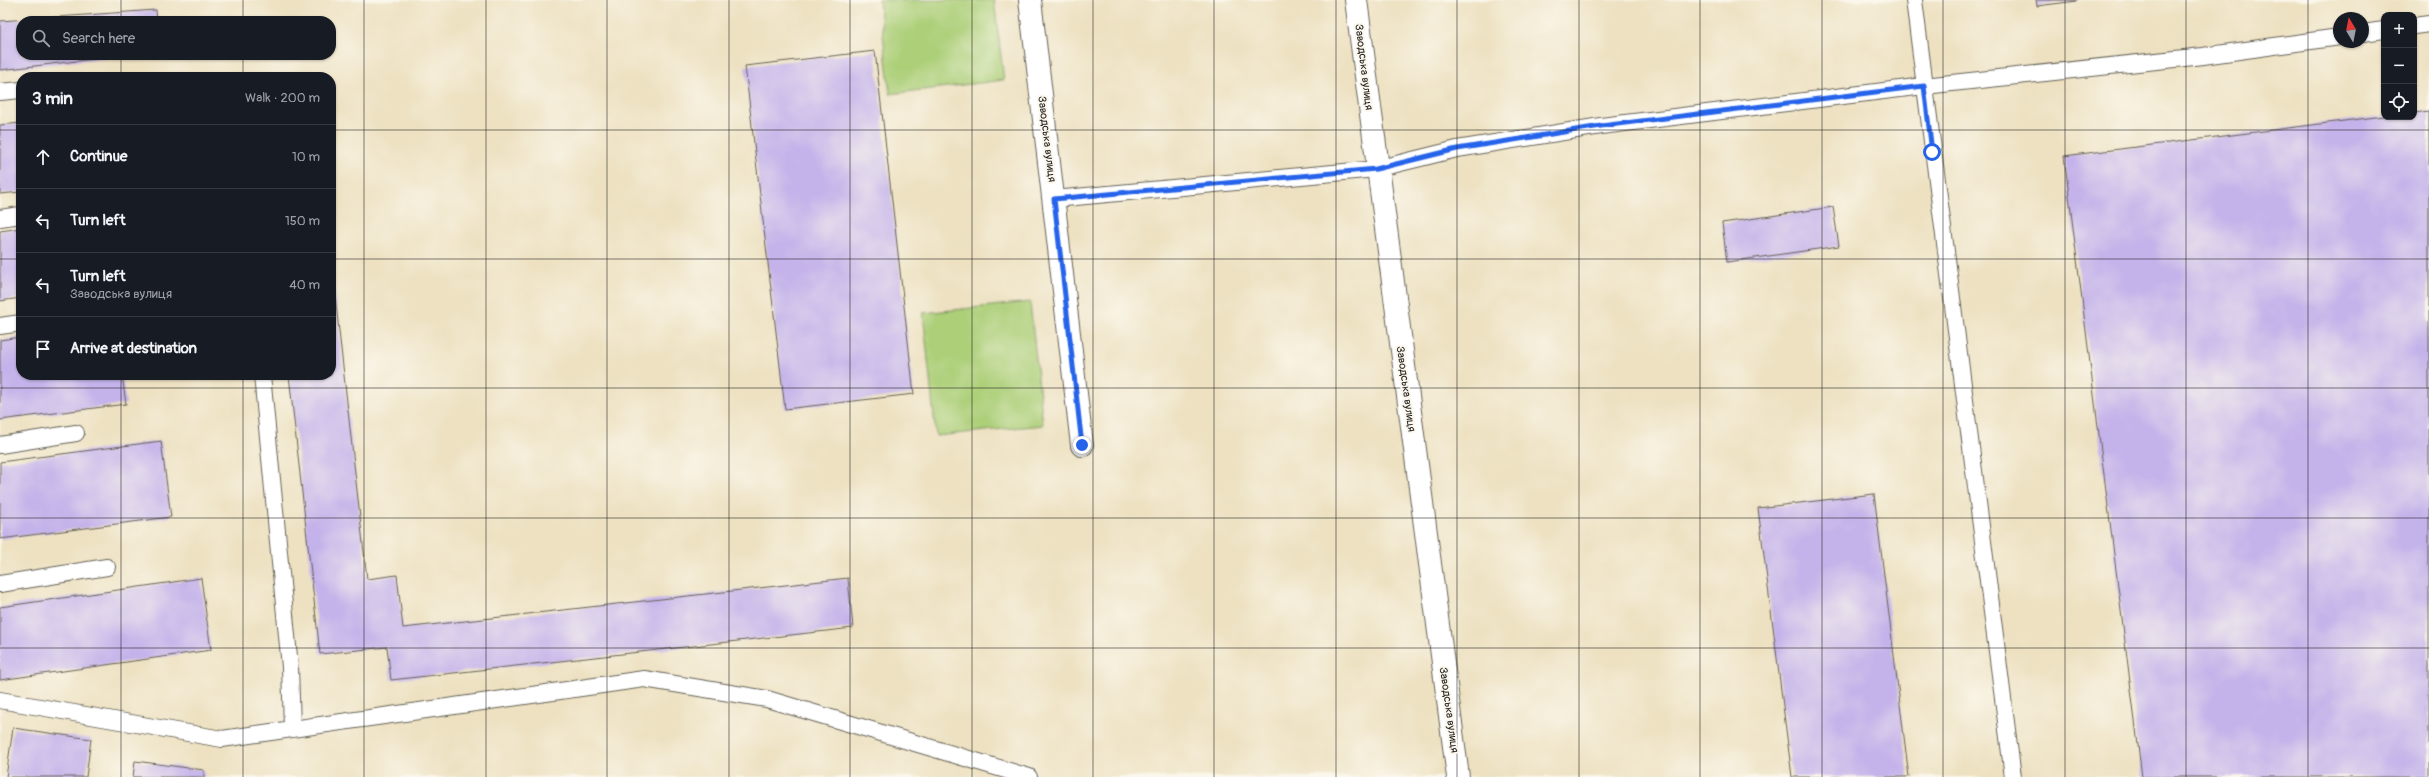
<!DOCTYPE html>
<html lang="en">
<head>
<meta charset="utf-8">
<style>
	:root { --surface:#171b24; --page:#242831; --text:#f1f3f6; --muted:#9ea1a6; --line:#363941 }
	body { margin:0; font-family:Pangolin,sans-serif; background:var(--page); color:var(--text) }
	.controls { position:absolute; right:12px; top:12px; display:grid; overflow:hidden; border-radius:8px; box-shadow:0 1px 3px #0004 }
	.controls button { width:36px; height:36px; display:grid; place-items:center; padding:0; border:0; border-bottom:1px solid var(--line); background:var(--surface); color:var(--text); font:20px sans-serif }
	.compass { position:absolute; left:2333px; top:12px; width:36px; height:36px; border-radius:50%; background:var(--surface); box-shadow:0 1px 3px #0004; rotate:350deg }
	.stop { position:absolute; width:12px; height:12px; margin:-9px; border:3px solid #2563eb; border-radius:50%; background:#fff }
	.stop.end { background:#2563eb; border-color:#fff; box-shadow:0 1px 4px #0008 }
	.list { margin:0; padding:0; list-style:none }
	h2 { display:flex; justify-content:space-between; align-items:center; height:52px; margin:0; padding:0 16px; font-size:17px }
	h2 small { font-size:13px; font-weight:400; color:var(--muted) }
	.list li { display:grid; grid-template-columns:26px 1fr auto; gap:12px; align-items:center; box-sizing:border-box; height:64px; padding:0 16px; border-top:1px solid var(--line) }
	.list b { display:block; font-size:15px; white-space:nowrap }
	.list p { margin:0; font-size:13px; white-space:nowrap; color:var(--muted) }
	.list em { font-size:13px; font-style:normal; color:var(--muted) }
	.icon { flex:none; width:22px; height:22px; fill:none; stroke:currentColor; stroke-width:2; stroke-linecap:round; stroke-linejoin:round }
	.map { position:relative; flex:none; width:2429px; height:777px; overflow:hidden }
	.search { position:absolute; background:var(--surface); box-shadow:0 1px 3px #0004; left:16px; top:16px; width:320px; height:44px; display:flex; align-items:center; gap:10px; box-sizing:border-box; padding:0 14px; border-radius:16px; color:var(--muted); font-size:15px }
	.panel { position:absolute; background:var(--surface); box-shadow:0 1px 3px #0004; left:16px; top:72px; width:320px; height:308px; border-radius:16px }
	.map>svg:first-child { display:block }
	.green { fill:#accf78; stroke:#64764a }
	.building { fill:#c4b3ea }
	.lines { fill:none; stroke-linecap:round; stroke-linejoin:round }
	.lane-casing { stroke:#656156; stroke-width:18 }
	.street-casing { stroke:#656156; stroke-width:24 }
	.lane { stroke:#fff; stroke-width:16 }
	.street { stroke:#fff; stroke-width:22 }
	.route { stroke:#2563eb; stroke-width:5 }
	.grid { fill:none; stroke:#1c1c1c; stroke-width:1; stroke-opacity:0.55 }
	.labels { text-anchor:middle; dominant-baseline:central; stroke-width:4; stroke-linejoin:round; paint-order:stroke }
	.street-label { font-size:11px; fill:#1c1c1c; stroke:#fbf7ec }
</style>
</head>
<body>
<div class="map">
<svg width="2429" height="777" viewBox="0 0 2429 777">
	<rect width="100%" height="100%" fill="#fbf7ec"/>
	<filter id="ink" filterUnits="userSpaceOnUse"><feTurbulence type="fractalNoise" baseFrequency=".025" numOctaves="2"/><feDisplacementMap in="SourceGraphic" scale="8" xChannelSelector="R" yChannelSelector="G"/><feConvolveMatrix kernelMatrix="1 2 1 2 8 2 1 2 1" color-interpolation-filters="sRGB"/></filter>
	<filter id="wash" filterUnits="userSpaceOnUse"><feTurbulence type="fractalNoise" baseFrequency=".012" numOctaves="4" result="noise"/><feDisplacementMap in="SourceGraphic" scale="16" xChannelSelector="R" yChannelSelector="G"/><feGaussianBlur stdDeviation="0.9" result="paint"/><feColorMatrix in="noise" values="0 0 0 0 0 0 0 0 0 0 0 0 0 0 0 0 0 1.4 0 .05"/><feComposite in="paint" operator="in"/></filter>
	<g filter="url(#wash)">
		<rect width="100%" height="100%" fill="#ede1c1"/>
		<!-- green -->
		<g class="green">
			<polygon points="879,0 994,0 1004,80 890,94"/>
			<polygon points="1030,302 1043,425 936,436 923,313"/>
		</g>
		<g id="blocks">
			<!-- building -->
			<g class="building">
				<polygon points="2036,0 2077,0 2077,1 2037,6"/>
				<polygon points="156,10 157,21 21,21 21,55 120,56 0,70 0,21"/>
				<polygon points="875,51 914,394 785,409 745,66"/>
				<polygon points="2429,111 2429,777 2142,777 2064,156 2384,116 2414,117 2414,113"/>
				<polygon points="21,123 21,192 0,194 0,125"/>
				<polygon points="1833,207 1839,246 1727,262 1722,223"/>
				<polygon points="21,228 21,298 0,301 0,231"/>
				<polygon points="331,260 367,579 397,575 403,628 848,578 853,628 391,680 387,647 320,654 289,375 331,375"/>
				<polygon points="21,337 21,375 122,375 126,404 0,420 0,340"/>
				<polygon points="161,441 171,517 0,539 0,462"/>
				<polygon points="1874,494 1909,777 1792,777 1758,508"/>
				<polygon points="201,578 211,650 0,680 0,607"/>
				<polygon points="13,728 91,739 86,777 6,777"/>
				<polygon points="135,761 204,770 204,777 133,777"/>
			</g>
		</g>
	</g>
	<g filter="url(#ink)">
		<use href="#blocks" fill-opacity="0" stroke="#656156" stroke-width="1"/>
		<g class="lines">
			<defs>
				<g id="lane">
					<polyline points="1914,0 2013,777"/>
					<polyline points="2414,26 2429,24"/>
					<polyline points="2363,33 2384,30"/>
					<polyline points="0,92 21,90"/>
					<polyline points="1054,199 1376,169 1457,149 1601,126 1924,86 2203,56 2339,37"/>
					<polyline points="0,218 21,215"/>
					<polyline points="0,326 21,323"/>
					<polyline points="262,375 290,667 292,727"/>
					<polyline points="0,445 76,433"/>
					<polyline points="0,584 107,567"/>
					<polyline points="0,700 222,739 644,679 767,699 1029,777"/>
				</g>
				<g id="street">
					<polyline points="1030,0 1082,445"/>
					<polyline points="1356,0 1458,777"/>
				</g>
			</defs>
			<!-- lane casing -->
			<use href="#lane" class="lane-casing"/>
			<!-- street casing -->
			<use href="#street" class="street-casing"/>
			<!-- lane -->
			<use href="#lane" class="lane"/>
			<!-- street -->
			<use href="#street" class="street"/>
		</g>
	</g>
	<g class="lines" filter="url(#ink)">
		<!-- route -->
		<polyline class="route" points="1082,445 1054,199 1376,169 1457,149 1601,126 1924,86 1932,152"/>
	</g>
	<!-- grid -->
	<path class="grid" d="M 121,0 L 121,21M 243,0 L 243,21M 364,0 L 364,777M 486,0 L 486,777M 607,0 L 607,777M 729,0 L 729,777M 850,0 L 850,777M 972,0 L 972,777M 1093,0 L 1093,777M 1214,0 L 1214,777M 1336,0 L 1336,777M 1457,0 L 1457,777M 1579,0 L 1579,777M 1700,0 L 1700,777M 1822,0 L 1822,777M 1943,0 L 1943,777M 2065,0 L 2065,777M 2186,0 L 2186,777M 2308,0 L 2308,777M 121,55 L 121,77M 243,55 L 243,77M 0,130 L 21,130M 331,130 L 2429,130M 0,259 L 21,259M 331,259 L 2429,259M 121,375 L 121,777M 243,375 L 243,777M 0,388 L 2429,388M 0,518 L 2429,518M 0,648 L 2429,648"/>
	<g class="labels">
		<!-- street labels -->
		<g class="street-label">
			<text transform="translate(1364 67) rotate(83)">Заводська вулиця</text>
			<text transform="translate(1047 139) rotate(83)">Заводська вулиця</text>
			<text transform="translate(1406 389) rotate(82)">Заводська вулиця</text>
			<text transform="translate(1449 710) rotate(82)">Заводська вулиця</text>
		</g>
	</g>
</svg>
<div class="controls">
<button>+</button>
<button>−</button>
<button><svg class="icon" aria-label="locate" viewBox="0 0 24 24"><circle cx="12" cy="12" r="6"/><path d="M12 2v4M12 18v4M2 12h4M18 12h4"/></svg></button>
</div>
<svg class="compass" viewBox="-18 -18 36 36"><path d="M0-13l5 13h-10z" fill="#e53935"/><path d="M0 13l5-13h-10z" fill="#9ea1a6"/></svg>
<div class="stop" style="left:1932px;top:152px"></div>
<div class="stop end" style="left:1082px;top:445px"></div>
<div class="search"><svg class="icon" aria-label="search" viewBox="0 0 24 24"><circle cx="10" cy="10" r="6"/><path d="M15 15l6 6"/></svg>Search here</div>
<section class="panel">
<h2>3 min<small>Walk · 200 m</small></h2>
<ul class="list">
<li><svg class="icon" aria-label="ahead" viewBox="0 0 24 24"><path d="M12 20V5M6 11l6-6 6 6"/></svg><div><b>Continue</b></div><em>10 m</em></li>
<li><svg class="icon" aria-label="left" viewBox="0 0 24 24"><path d="M17 20v-9H6M10 6l-5 5 5 5"/></svg><div><b>Turn left</b></div><em>150 m</em></li>
<li><svg class="icon" aria-label="left" viewBox="0 0 24 24"><path d="M17 20v-9H6M10 6l-5 5 5 5"/></svg><div><b>Turn left</b><p>Заводська вулиця</p></div><em>40 m</em></li>
<li><svg class="icon" aria-label="arrive" viewBox="0 0 24 24"><path d="M6 21V4h12l-3 4 3 4H6"/></svg><div><b>Arrive at destination</b></div></li>
</ul>
</section>
</div>
</body>
</html>
